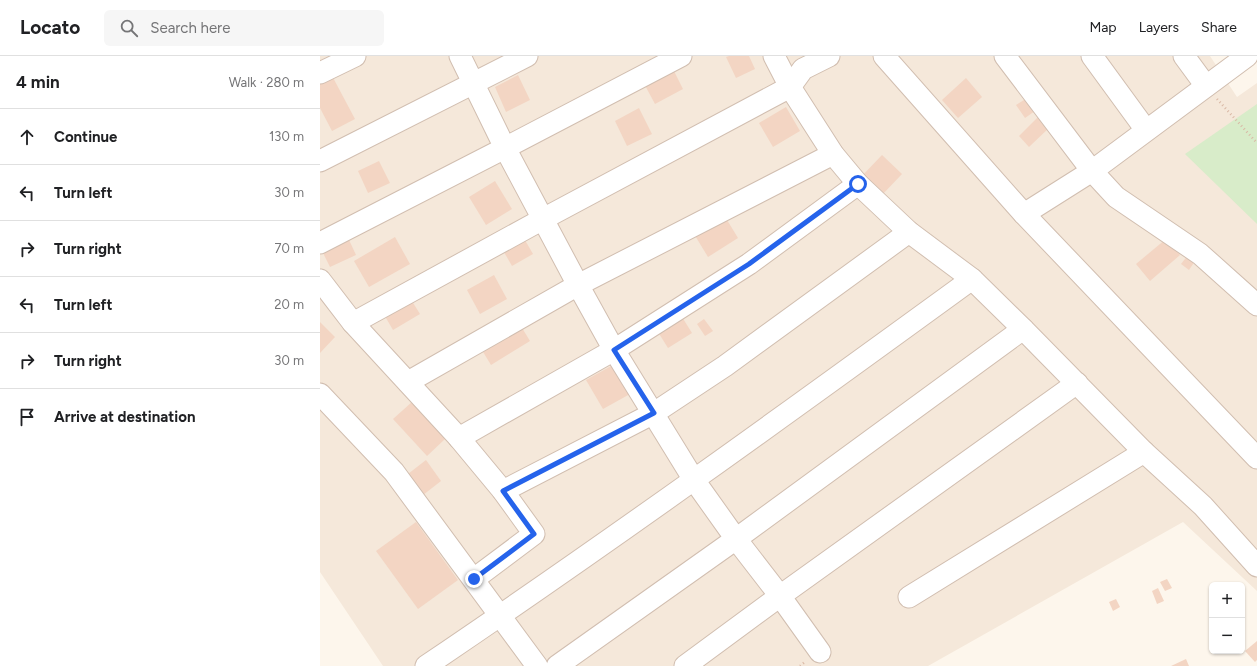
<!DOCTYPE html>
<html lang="en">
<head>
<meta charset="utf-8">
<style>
	:root { --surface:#fff; --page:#f6f6f6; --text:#202124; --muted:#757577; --line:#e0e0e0 }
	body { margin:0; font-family:Figtree,sans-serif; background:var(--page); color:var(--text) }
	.controls { position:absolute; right:12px; bottom:12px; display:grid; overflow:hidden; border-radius:6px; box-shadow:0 1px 3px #0004 }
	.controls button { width:36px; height:36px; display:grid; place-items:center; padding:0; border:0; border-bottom:1px solid var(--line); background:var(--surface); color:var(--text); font:20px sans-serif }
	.stop { position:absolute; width:12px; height:12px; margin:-9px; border:3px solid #2563eb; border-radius:50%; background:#fff }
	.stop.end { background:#2563eb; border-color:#fff; box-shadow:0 1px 4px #0008 }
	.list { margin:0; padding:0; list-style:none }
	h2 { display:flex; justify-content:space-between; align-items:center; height:52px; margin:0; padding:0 16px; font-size:17px }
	h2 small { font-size:13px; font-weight:400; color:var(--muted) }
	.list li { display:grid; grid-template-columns:26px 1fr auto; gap:12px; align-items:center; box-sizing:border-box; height:56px; padding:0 16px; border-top:1px solid var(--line) }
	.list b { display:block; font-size:15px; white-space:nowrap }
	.list em { font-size:13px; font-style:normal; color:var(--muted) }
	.icon { flex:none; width:22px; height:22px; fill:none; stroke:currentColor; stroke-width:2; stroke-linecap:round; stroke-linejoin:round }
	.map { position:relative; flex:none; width:937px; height:610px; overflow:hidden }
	header { display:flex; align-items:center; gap:24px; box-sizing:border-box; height:56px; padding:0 20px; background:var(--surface); border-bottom:1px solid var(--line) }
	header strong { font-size:19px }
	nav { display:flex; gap:22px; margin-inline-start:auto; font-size:14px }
	.search { width:280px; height:36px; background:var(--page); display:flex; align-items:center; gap:10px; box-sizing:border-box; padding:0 14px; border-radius:6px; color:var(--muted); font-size:15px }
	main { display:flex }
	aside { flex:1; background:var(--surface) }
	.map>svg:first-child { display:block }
	.residential { fill:#f5e8da }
	.green { fill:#d8ecc9 }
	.building { fill:#f3d5c3 }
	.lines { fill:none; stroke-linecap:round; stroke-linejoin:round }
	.minor-casing { stroke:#d1beb0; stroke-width:23 }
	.path { stroke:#d9b8a5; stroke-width:2.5; stroke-dasharray:1 3; stroke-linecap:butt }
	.minor { stroke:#fff; stroke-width:21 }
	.route { stroke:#2563eb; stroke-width:5 }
</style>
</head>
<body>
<header>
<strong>Locato</strong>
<div class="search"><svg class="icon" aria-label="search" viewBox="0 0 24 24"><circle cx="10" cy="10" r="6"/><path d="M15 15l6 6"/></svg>Search here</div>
<nav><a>Map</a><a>Layers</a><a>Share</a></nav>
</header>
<main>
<aside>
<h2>4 min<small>Walk · 280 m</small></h2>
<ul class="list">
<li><svg class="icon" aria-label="ahead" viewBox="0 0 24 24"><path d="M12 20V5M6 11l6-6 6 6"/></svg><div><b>Continue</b></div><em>130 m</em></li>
<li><svg class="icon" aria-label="left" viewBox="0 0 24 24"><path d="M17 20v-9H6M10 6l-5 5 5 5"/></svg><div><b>Turn left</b></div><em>30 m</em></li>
<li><svg class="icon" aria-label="right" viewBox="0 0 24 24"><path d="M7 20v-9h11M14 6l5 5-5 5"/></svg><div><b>Turn right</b></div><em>70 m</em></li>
<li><svg class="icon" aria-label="left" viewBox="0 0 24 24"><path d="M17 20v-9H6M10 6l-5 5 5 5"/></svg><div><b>Turn left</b></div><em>20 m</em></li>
<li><svg class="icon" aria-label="right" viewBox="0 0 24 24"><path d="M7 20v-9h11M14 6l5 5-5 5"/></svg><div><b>Turn right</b></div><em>30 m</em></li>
<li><svg class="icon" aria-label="arrive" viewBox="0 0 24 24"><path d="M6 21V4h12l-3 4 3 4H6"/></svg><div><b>Arrive at destination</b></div></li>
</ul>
</aside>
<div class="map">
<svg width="937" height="610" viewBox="0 0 937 610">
	<rect width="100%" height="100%" fill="#fdf6ec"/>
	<!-- residential -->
	<polygon class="residential" points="0,0 890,0 917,41 937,27 937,535 863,466 608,610 63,610 0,516"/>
	<!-- green -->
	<polygon class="green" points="937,48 937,168 865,98"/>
	<!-- building -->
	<g class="building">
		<polygon points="409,0 429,0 435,13 416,22 406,1"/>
		<polygon points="350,7 363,33 335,48 321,22"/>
		<polygon points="10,16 35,63 12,75 0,52 0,21"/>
		<polygon points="198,19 210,44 186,56 175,31"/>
		<polygon points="646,22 662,41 638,62 622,44"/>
		<polygon points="707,42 715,55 705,62 696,49"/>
		<polygon points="466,51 480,75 453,91 439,67"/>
		<polygon points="319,52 332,78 307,90 295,65"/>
		<polygon points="719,60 730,71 709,91 699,80"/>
		<polygon points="562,99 582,118 561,140 541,121"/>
		<polygon points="59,105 70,127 48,137 38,115"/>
		<polygon points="175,125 192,153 166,169 149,141"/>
		<polygon points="404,159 418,182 388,201 374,178"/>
		<polygon points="198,172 213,198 192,210 177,184"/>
		<polygon points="24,173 36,199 10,211 0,191"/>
		<polygon points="75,181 90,208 49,231 34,205"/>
		<polygon points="846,183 860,199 830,225 816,208"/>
		<polygon points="868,199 875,205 869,214 861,208"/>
		<polygon points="174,219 187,243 160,258 147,234"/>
		<polygon points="85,234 100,258 73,274 59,250"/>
		<polygon points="357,253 372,277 348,292 333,268"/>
		<polygon points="196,262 210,285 171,309 157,286"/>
		<polygon points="384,263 393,275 385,280 377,268"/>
		<polygon points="0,266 15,281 0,297"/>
		<polygon points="293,309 310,338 283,353 266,324"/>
		<polygon points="92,346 125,383 107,400 73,363"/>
		<polygon points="106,404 121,425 103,439 88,418"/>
		<polygon points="96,466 138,524 98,553 56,495"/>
		<polygon points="847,523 852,532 845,535 840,526"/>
		<polygon points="838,532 844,545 837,548 832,535"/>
		<polygon points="796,543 800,551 793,555 789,546"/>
		<polygon points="937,585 937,604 935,606 925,595"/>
		<polygon points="866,603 869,610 851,610"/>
	</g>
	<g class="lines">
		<defs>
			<g id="minor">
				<polyline points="140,0 185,92 258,229 294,294 374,424 416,483 460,540 500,596"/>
				<polyline points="454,0 470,31 513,98 538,128 589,176 652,223 703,273 824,396 883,450 937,510"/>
				<polyline points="564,0 704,158 937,402"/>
				<polyline points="685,0 772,115 796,141 880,198 937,249"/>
				<polyline points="772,0 826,74"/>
				<polyline points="864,0 886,30"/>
				<polyline points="0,17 35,0"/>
				<polyline points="0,105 207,0"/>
				<polyline points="704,158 772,115 927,0"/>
				<polyline points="0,187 185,92 361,0"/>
				<polyline points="0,224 33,267 139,382 183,435 214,478 154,523"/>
				<polyline points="33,267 223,163 470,31 483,13 509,0"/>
				<polyline points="88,326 258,229 513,98"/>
				<polyline points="0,338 74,416 217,610"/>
				<polyline points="139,382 294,294 429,208 538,128"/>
				<polyline points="183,435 334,357 405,310 589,176"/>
				<polyline points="589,541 824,396"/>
				<path d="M 106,610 C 291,485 472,354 652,223"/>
				<polyline points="237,610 416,483 703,273"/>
				<polyline points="365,610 460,540 757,327"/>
			</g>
		</defs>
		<!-- minor casing -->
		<use href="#minor" class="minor-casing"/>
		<!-- path -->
		<g class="path">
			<polyline points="897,43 937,87"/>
			<polyline points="480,610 486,605"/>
		</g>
		<!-- minor -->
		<use href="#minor" class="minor"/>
	</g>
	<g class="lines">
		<!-- route -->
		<polyline class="route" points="154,523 214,478 183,435 334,357 294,294 429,208 538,128"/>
	</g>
</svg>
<div class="controls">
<button>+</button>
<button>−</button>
</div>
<div class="stop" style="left:538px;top:128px"></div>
<div class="stop end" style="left:154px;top:523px"></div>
</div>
</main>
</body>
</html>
